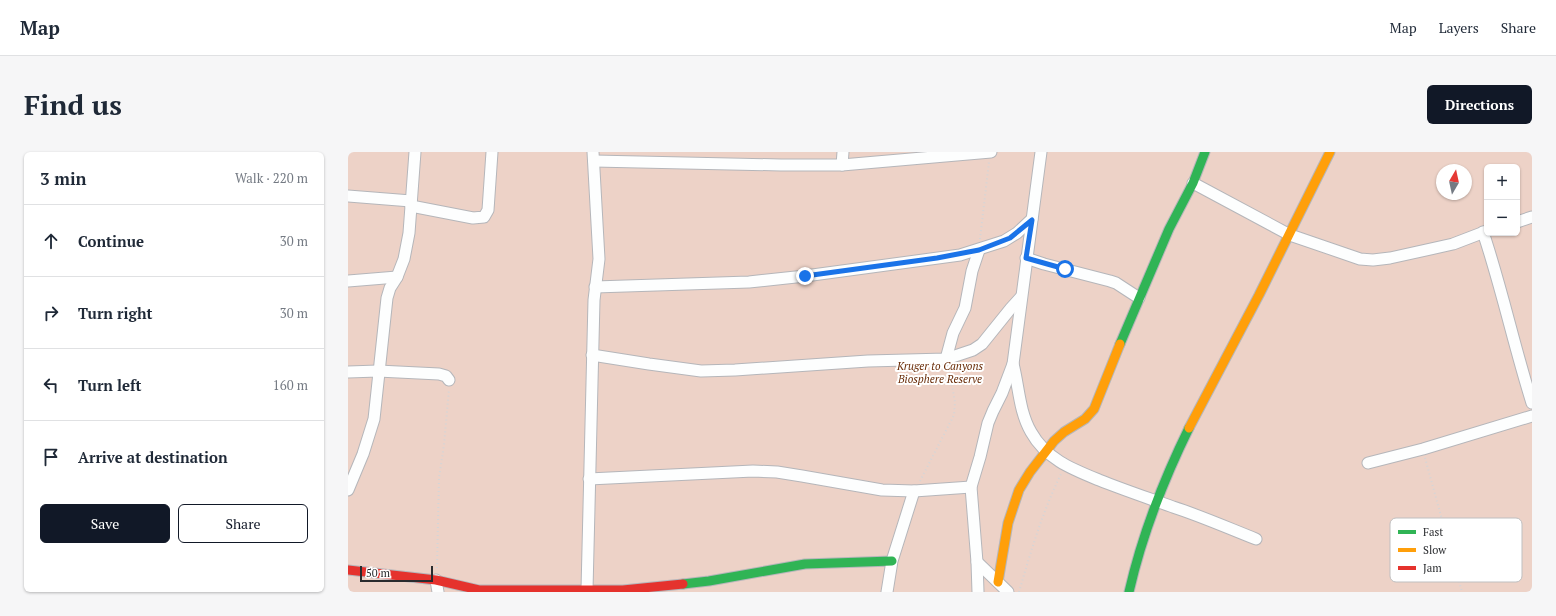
<!DOCTYPE html>
<html lang="en">
<head>
<meta charset="utf-8">
<style>
	:root { --surface:#fff; --page:#f6f6f7; --text:#1f2937; --muted:#747a83; --line:#e0e1e3; --accent:#111827 }
	body { margin:0; font-family:"PT Serif",serif; background:var(--page); color:var(--text) }
	.controls { position:absolute; right:12px; top:12px; display:grid; overflow:hidden; border-radius:6px; box-shadow:0 1px 3px #0004 }
	.controls button { width:36px; height:36px; display:grid; place-items:center; padding:0; border:0; border-bottom:1px solid var(--line); background:var(--surface); color:var(--text); font:20px sans-serif }
	.compass { position:absolute; left:1088px; top:12px; width:36px; height:36px; border-radius:50%; background:var(--surface); box-shadow:0 1px 3px #0004; rotate:9deg }
	.scale { position:absolute; left:12px; bottom:10px; width:73px; box-sizing:border-box; padding-left:4px; border:2px solid #292b2e; border-top:0; font-size:11px; line-height:14px; white-space:nowrap; color:#292b2e; -webkit-text-stroke:3px #fff; paint-order:stroke }
	.stop { position:absolute; width:12px; height:12px; margin:-9px; border:3px solid #1a73e8; border-radius:50%; background:#fff }
	.stop.end { background:#1a73e8; border-color:#fff; box-shadow:0 1px 4px #0008 }
	.list { margin:0; padding:0; list-style:none }
	h2 { display:flex; justify-content:space-between; align-items:center; height:52px; margin:0; padding:0 16px; font-size:17px }
	h2 small { font-size:13px; font-weight:400; color:var(--muted) }
	.list li { display:grid; grid-template-columns:26px 1fr auto; gap:12px; align-items:center; box-sizing:border-box; height:72px; padding:0 16px; border-top:1px solid var(--line) }
	.list b { display:block; font-size:15px; white-space:nowrap }
	.list em { font-size:13px; font-style:normal; color:var(--muted) }
	.actions { display:flex; gap:8px; padding:12px 16px }
	.actions a { flex:1; padding:9px 0; border:1px solid var(--accent); border-radius:6px; text-align:center; font-size:14px; color:var(--accent) }
	.actions .main { background:var(--accent); color:#fff }
	.icon { flex:none; width:22px; height:22px; fill:none; stroke:currentColor; stroke-width:2; stroke-linecap:round; stroke-linejoin:round }
	.map { position:relative; flex:none; width:1184px; height:440px; overflow:hidden; border-radius:6px }
	header { display:flex; align-items:center; gap:24px; box-sizing:border-box; height:56px; padding:0 20px; background:var(--surface); border-bottom:1px solid var(--line) }
	header strong { font-size:19px }
	nav { display:flex; gap:22px; margin-inline-start:auto; font-size:14px }
	.intro { display:flex; align-items:center; justify-content:space-between; box-sizing:border-box; height:96px; padding:0 24px }
	h1 { margin:0; font-size:28px }
	.button { padding:10px 18px; border-radius:6px; background:var(--accent); color:#fff; font-size:14px; font-weight:700 }
	main { display:flex; gap:24px; padding:0 24px }
	aside { flex:1; background:var(--surface); border-radius:6px; box-shadow:0 1px 3px #0004 }
	.map>svg:first-child { display:block }
	.green { fill:#edd2c7; fill-rule:evenodd }
	.lines { fill:none; stroke-linecap:round; stroke-linejoin:round }
	.street-casing { stroke:#b5b6ba; stroke-width:13 }
	.fast-casing { stroke:#b5b6ba; stroke-width:11 }
	.slow-casing { stroke:#b5b6ba; stroke-width:11 }
	.jam-casing { stroke:#b5b6ba; stroke-width:11 }
	.path { stroke:#d4d5d7; stroke-width:2; stroke-dasharray:1 3; stroke-linecap:butt }
	.street { stroke:#fdfefe; stroke-width:11 }
	.fast { stroke:#30b455; stroke-width:9 }
	.slow { stroke:#ff9f0a; stroke-width:9 }
	.jam { stroke:#e5322d; stroke-width:9 }
	.route { stroke:#1a73e8; stroke-width:5 }
	.labels { text-anchor:middle; dominant-baseline:central; stroke-width:4; stroke-linejoin:round; paint-order:stroke }
	.park-label { font-size:11px; font-style:italic; fill:#692c08; stroke:#fff }
	.key { fill:#fff; stroke:#bfbfc0; stroke-width:1 }
	.key-label { font-size:11px; fill:#292b2e }
</style>
</head>
<body>
<header>
<strong>Map</strong>
<nav><a>Map</a><a>Layers</a><a>Share</a></nav>
</header>
<div class="intro"><h1>Find us</h1><a class="button">Directions</a></div>
<main>
<aside>
<h2>3 min<small>Walk · 220 m</small></h2>
<ul class="list">
<li><svg class="icon" aria-label="ahead" viewBox="0 0 24 24"><path d="M12 20V5M6 11l6-6 6 6"/></svg><div><b>Continue</b></div><em>30 m</em></li>
<li><svg class="icon" aria-label="right" viewBox="0 0 24 24"><path d="M7 20v-9h11M14 6l5 5-5 5"/></svg><div><b>Turn right</b></div><em>30 m</em></li>
<li><svg class="icon" aria-label="left" viewBox="0 0 24 24"><path d="M17 20v-9H6M10 6l-5 5 5 5"/></svg><div><b>Turn left</b></div><em>160 m</em></li>
<li><svg class="icon" aria-label="arrive" viewBox="0 0 24 24"><path d="M6 21V4h12l-3 4 3 4H6"/></svg><div><b>Arrive at destination</b></div></li>
</ul>
<div class="actions"><a class="main">Save</a><a>Share</a></div>
</aside>
<div class="map">
<svg width="1184" height="440" viewBox="0 0 1184 440">
	<rect width="100%" height="100%" fill="#f3f5fa"/>
	<!-- green -->
	<path class="green" d="M 0,0 L 1184,0 L 1184,440 L 0,440 ZM 1139,15 L 1169,15 L 1169,81 L 1139,81 ZM 1094,18 L 1118,18 L 1118,42 L 1094,42 Z"/>
	<g class="lines">
		<defs>
			<g id="street">
				<polyline points="246,9 433,13 494,13 643,0"/>
				<polyline points="494,13 495,0"/>
				<polyline points="845,31 942,83 1012,107 1025,108 1042,106 1105,92 1139,79"/>
				<polyline points="0,44 63,49"/>
				<polyline points="63,54 125,66 136,65 140,58 144,0"/>
				<polyline points="1169,70 1184,65"/>
				<path d="M 1135,80 C 1154,137 1166,194 1184,251"/>
				<polyline points="678,106 696,112 762,129 768,131 791,146"/>
				<polyline points="0,129 49,125"/>
				<polyline points="247,135 401,130 457,124 612,103 656,89 669,81 684,67"/>
				<polyline points="244,203 301,212 353,219 387,218 520,209 598,207 625,198 634,192 663,156 673,145"/>
				<polyline points="598,207 605,181 617,156 624,119 631,98"/>
				<path d="M 665,212 C 671,235 671,259 683,280 C 698,307 724,317 751,328 C 776,338 800,346 825,355 C 853,364 880,376 908,387"/>
				<polyline points="0,220 30,219 91,222 98,224 101,228"/>
				<polyline points="1020,311 1075,297 1184,264"/>
				<polyline points="241,327 405,319 429,320 454,324 534,338 566,339 623,335"/>
				<polyline points="0,338 15,302 26,267 39,146 42,136 49,125 56,107 61,81 67,0"/>
				<polyline points="629,410 660,440"/>
				<polyline points="88,428 90,440"/>
				<polyline points="239,438 246,148 251,107 245,0"/>
				<polyline points="539,440 544,409 566,339"/>
				<polyline points="630,440 629,410 623,335 632,305 640,271 645,259 654,241 665,212 693,0"/>
			</g>
			<g id="fast">
				<polyline points="772,192 821,77 845,31 857,0"/>
				<polyline points="335,432 361,429 457,412 544,409"/>
				<path d="M 781,440 C 794,383 815,329 841,276"/>
			</g>
			<g id="slow">
				<polyline points="841,276 911,143 982,0"/>
				<polyline points="650,430 660,371 671,338 682,320 706,289 716,280 737,267 746,257 772,192"/>
			</g>
			<polyline id="jam" points="0,418 88,428 131,438 275,438 335,432"/>
		</defs>
		<!-- street casing -->
		<use href="#street" class="street-casing"/>
		<!-- fast casing -->
		<use href="#fast" class="fast-casing"/>
		<!-- slow casing -->
		<use href="#slow" class="slow-casing"/>
		<!-- jam casing -->
		<use href="#jam" class="jam-casing"/>
		<!-- path -->
		<g class="path">
			<polyline points="632,87 641,10"/>
			<polyline points="1077,306 1114,440"/>
			<polyline points="572,329 606,263 607,250 601,217"/>
			<polyline points="89,416 91,326 96,293 101,237"/>
			<path d="M 671,440 C 683,399 694,361 713,322"/>
		</g>
		<!-- street -->
		<use href="#street" class="street"/>
		<!-- fast -->
		<use href="#fast" class="fast"/>
		<!-- slow -->
		<use href="#slow" class="slow"/>
		<!-- jam -->
		<use href="#jam" class="jam"/>
	</g>
	<g class="lines">
		<!-- route -->
		<polyline class="route" points="457,124 589,106 631,98 662,86 684,68 678,106 717,117"/>
	</g>
	<g class="labels">
		<!-- park labels -->
		<g class="park-label">
			<text x="592" y="214">Kruger to Canyons<tspan x="592" dy="13">Biosphere Reserve</tspan></text>
		</g>
	</g>
	<!-- legend -->
	<rect x="1042" y="366" width="132" height="64" rx="6" class="key"/>
	<rect x="1050" y="378" width="18" height="4" fill="#30b455"/>
	<rect x="1050" y="396" width="18" height="4" fill="#ff9f0a"/>
	<rect x="1050" y="414" width="18" height="4" fill="#e5322d"/>
	<g class="key-label">
		<text x="1075" y="384">Fast</text>
		<text x="1075" y="402">Slow</text>
		<text x="1075" y="420">Jam</text>
	</g>
</svg>
<div class="controls">
<button>+</button>
<button>−</button>
</div>
<svg class="compass" viewBox="-18 -18 36 36"><path d="M0-13l5 13h-10z" fill="#e53935"/><path d="M0 13l5-13h-10z" fill="#747a83"/></svg>
<div class="scale">50 m</div>
<div class="stop" style="left:717px;top:117px"></div>
<div class="stop end" style="left:457px;top:124px"></div>
</div>
</main>
</body>
</html>
